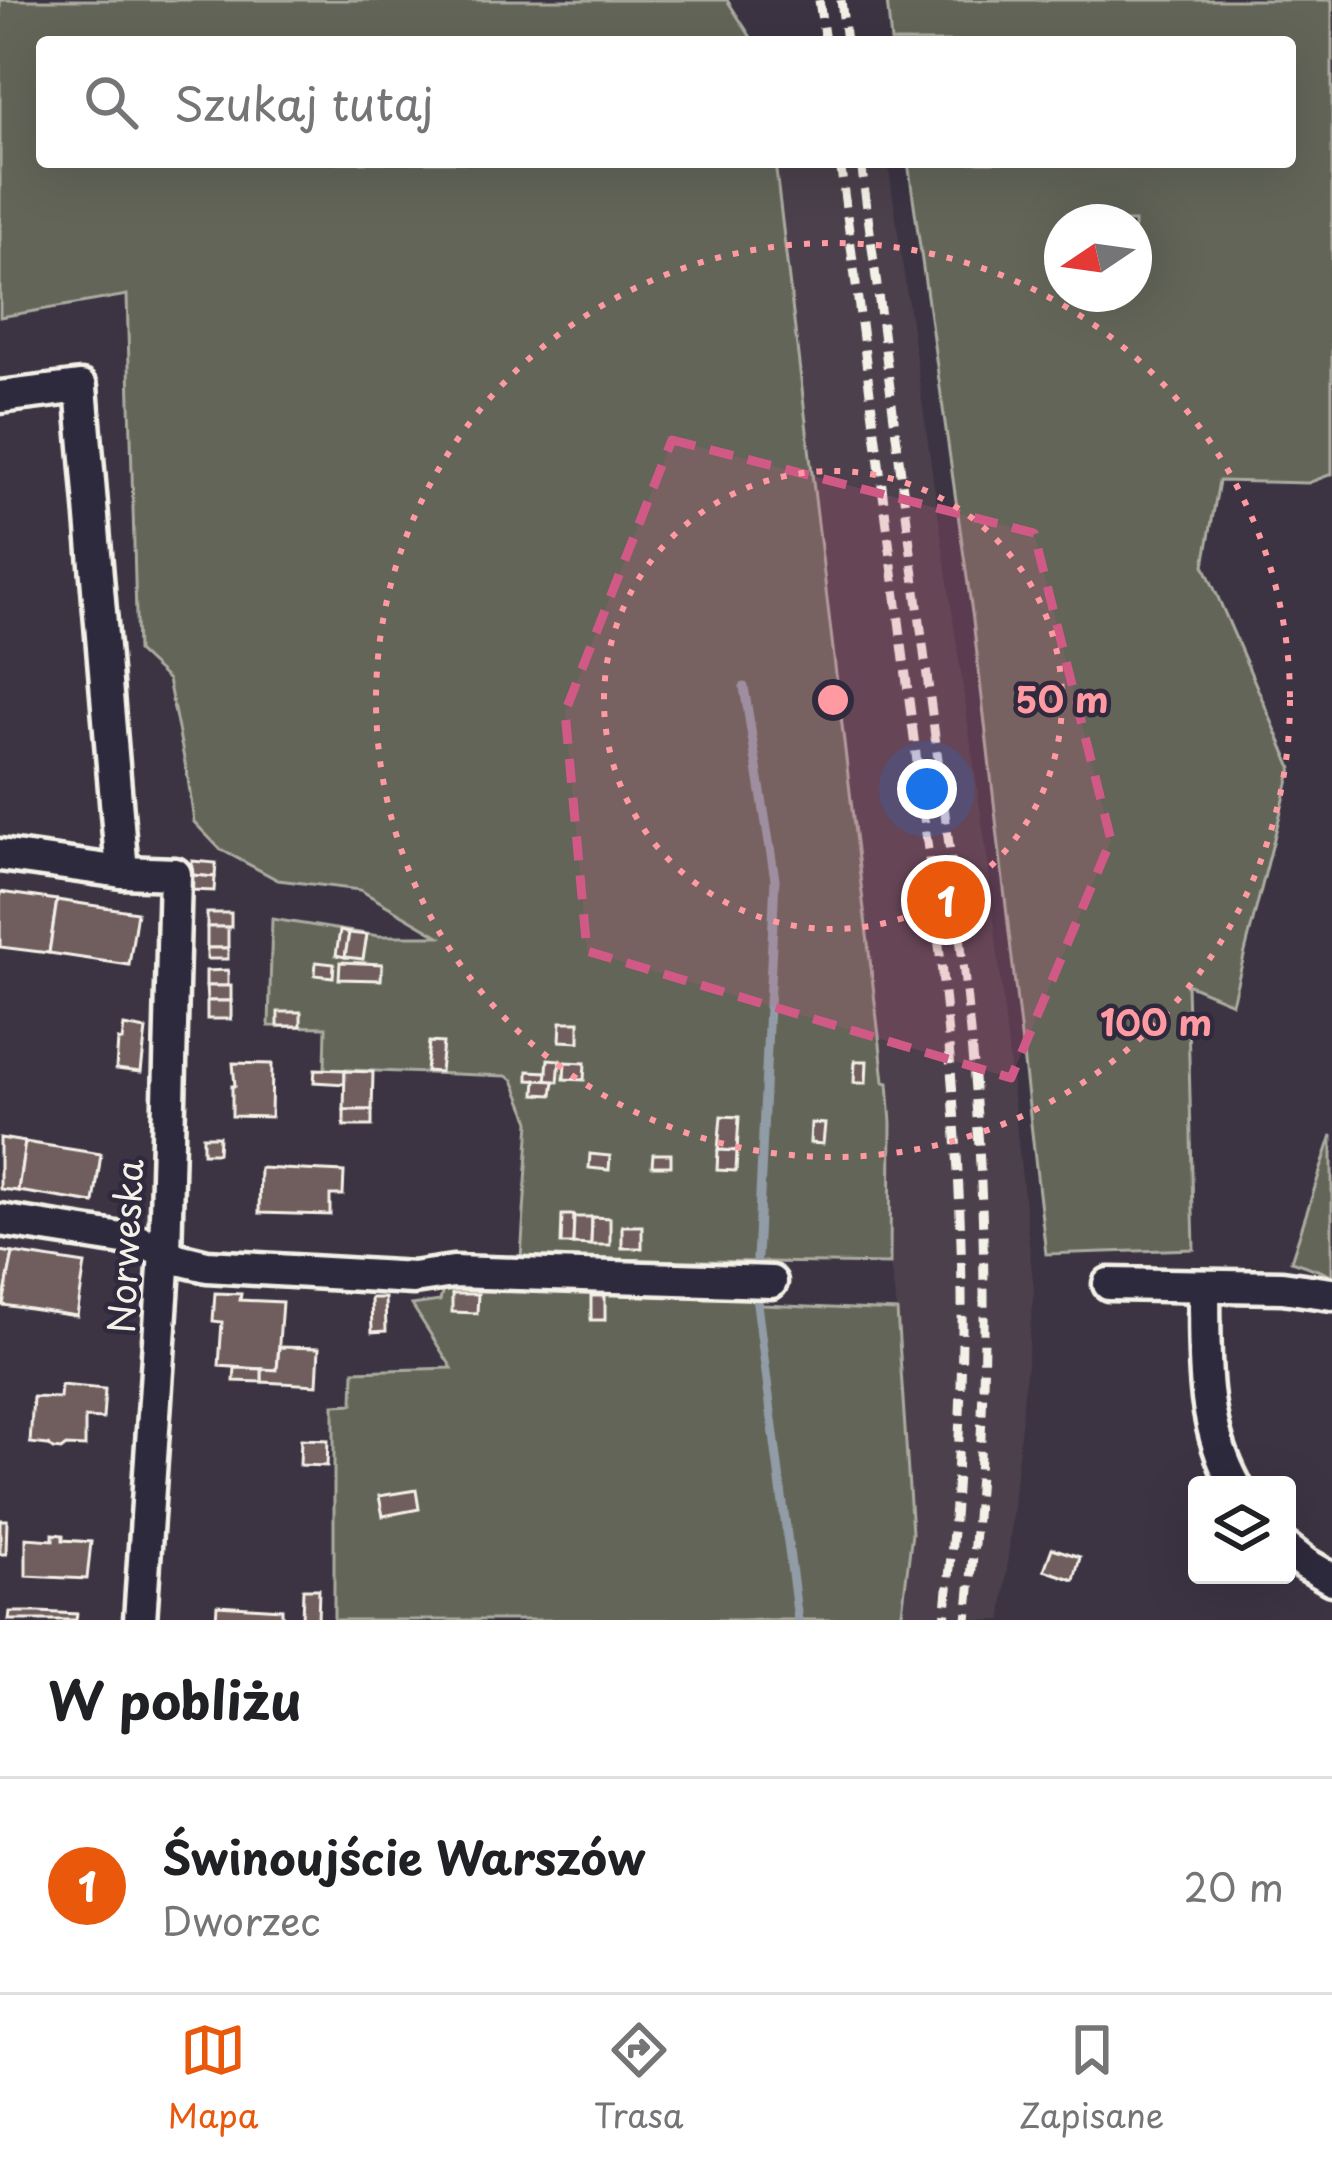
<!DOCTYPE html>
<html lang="pl">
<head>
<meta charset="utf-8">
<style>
	:root { --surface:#fff; --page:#f6f6f6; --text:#202124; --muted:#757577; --line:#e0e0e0; --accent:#ea580c }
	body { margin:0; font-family:"Playpen Sans",sans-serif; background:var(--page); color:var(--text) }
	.controls { position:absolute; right:36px; bottom:36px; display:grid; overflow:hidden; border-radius:12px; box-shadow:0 12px 48px #0002 }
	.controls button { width:108px; height:108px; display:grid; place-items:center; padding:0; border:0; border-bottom:3px solid var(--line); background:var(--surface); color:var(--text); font:60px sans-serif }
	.compass { position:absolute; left:1044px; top:204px; width:108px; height:108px; border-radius:50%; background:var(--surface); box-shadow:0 12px 48px #0002; rotate:257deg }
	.you { position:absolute; left:927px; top:789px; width:42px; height:42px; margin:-30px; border:9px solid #fff; border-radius:50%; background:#1a73e8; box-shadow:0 0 0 18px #1a73e833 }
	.badge { display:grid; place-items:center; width:78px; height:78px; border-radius:50%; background:var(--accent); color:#fff; font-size:39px; font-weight:700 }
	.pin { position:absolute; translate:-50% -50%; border:6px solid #fff; box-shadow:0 3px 12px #0006 }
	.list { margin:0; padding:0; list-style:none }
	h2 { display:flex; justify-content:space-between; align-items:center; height:156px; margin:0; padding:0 48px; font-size:51px }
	h2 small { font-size:39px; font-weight:400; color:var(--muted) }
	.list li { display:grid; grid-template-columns:78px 1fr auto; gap:36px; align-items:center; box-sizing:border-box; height:216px; padding:0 48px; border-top:3px solid var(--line) }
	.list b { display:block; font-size:45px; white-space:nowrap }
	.list p { margin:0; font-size:39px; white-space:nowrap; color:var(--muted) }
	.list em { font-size:39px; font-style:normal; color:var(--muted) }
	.icon { flex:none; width:66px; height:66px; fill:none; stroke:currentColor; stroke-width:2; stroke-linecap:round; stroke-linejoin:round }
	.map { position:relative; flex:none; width:1332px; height:1620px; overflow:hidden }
	.search { position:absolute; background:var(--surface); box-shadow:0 12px 48px #0002; left:36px; right:36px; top:36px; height:132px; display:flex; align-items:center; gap:30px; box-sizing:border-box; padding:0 42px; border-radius:12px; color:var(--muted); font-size:45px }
	.sheet { height:372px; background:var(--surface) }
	nav { display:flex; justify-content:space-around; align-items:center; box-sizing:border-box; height:168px; border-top:3px solid var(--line); background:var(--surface); font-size:33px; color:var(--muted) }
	nav a { display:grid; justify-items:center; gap:6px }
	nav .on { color:var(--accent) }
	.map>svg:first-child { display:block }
	.built { fill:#4c404b }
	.green { fill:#626558; stroke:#ababa0; stroke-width:3; fill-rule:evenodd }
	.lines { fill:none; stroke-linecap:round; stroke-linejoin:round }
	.stream { stroke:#929ca7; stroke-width:9 }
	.building { fill:#705d5d; stroke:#f4f1e8; stroke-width:3 }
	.minor-casing { stroke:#f4f1e8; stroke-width:39 }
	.minor { stroke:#2f2a3d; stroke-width:30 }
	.rail { stroke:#f4f1e8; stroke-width:9; stroke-dasharray:18 9; stroke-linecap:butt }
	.marked { fill:#d15985; fill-opacity:0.2; stroke:#d15985; stroke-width:9; stroke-dasharray:24 15; stroke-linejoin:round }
	.ring { fill:none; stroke:#ff9aa2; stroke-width:6; stroke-dasharray:6 12 }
	.labels { text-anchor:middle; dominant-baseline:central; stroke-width:9; stroke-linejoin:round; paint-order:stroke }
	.street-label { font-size:36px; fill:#f4f1e8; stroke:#2f2a3d }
	.centre { fill:#ff9aa2; stroke:#2f2a3d; stroke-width:6 }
	.ring-label { font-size:36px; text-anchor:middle; font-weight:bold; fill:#ff9aa2; stroke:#2f2a3d; stroke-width:9; stroke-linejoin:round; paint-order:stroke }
</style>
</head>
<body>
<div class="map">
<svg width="1332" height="1620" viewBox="0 0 1332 1620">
	<rect width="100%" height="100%" fill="#3c3443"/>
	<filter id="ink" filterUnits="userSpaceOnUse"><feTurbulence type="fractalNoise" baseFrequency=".00833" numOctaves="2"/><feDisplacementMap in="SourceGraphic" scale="24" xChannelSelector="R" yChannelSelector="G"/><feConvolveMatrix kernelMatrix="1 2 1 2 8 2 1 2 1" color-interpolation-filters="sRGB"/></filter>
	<g filter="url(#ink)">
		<!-- built -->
		<polygon class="built" points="775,162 888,162 988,863 1034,1290 1002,1620 901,1620 912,1533 897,1311 890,1264 891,1123 888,1084 884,1083 880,1044"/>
		<!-- green -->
		<g class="green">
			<polygon points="0,0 727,0 754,42 42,42 42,162 775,162 880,1044 884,1082 888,1083 891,1123 890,1264 521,1258 530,1121 513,1080 506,1076 325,1069 326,1027 269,1026 272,919 379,936 439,936 360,890 278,880 220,849 194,822 188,778 168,680 137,651 127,295 0,317"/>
			<path d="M 887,0 L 1332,0 L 1332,474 L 1308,483 L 1219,481 L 1204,565 L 1292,768 L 1232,1003 L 1187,984 L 1194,1249 L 1046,1254 L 973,620 L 908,162 L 1290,162 L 1290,42 L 891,42 ZM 1062,222 L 1134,222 L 1134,294 L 1062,294 Z"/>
			<polygon points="1332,1135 1332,1275 1291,1261"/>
			<polygon points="443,1290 738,1291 763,1305 897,1311 912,1533 901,1620 334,1620 334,1405 353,1404 354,1371 452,1368 412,1305 440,1301"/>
		</g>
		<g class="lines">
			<!-- stream -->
			<g class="stream">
				<polyline points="744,687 775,879 757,1259"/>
				<polyline points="756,1296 798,1620"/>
			</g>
		</g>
		<!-- building -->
		<g class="building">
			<polygon points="192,861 216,863 215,877 192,875"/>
			<polygon points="192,875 215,877 214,891 191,890"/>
			<polygon points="0,892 57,900 49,953 0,947"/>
			<polygon points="57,900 137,912 129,965 49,953"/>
			<rect x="207" y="913" width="24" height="14"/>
			<rect x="207" y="927" width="21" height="21"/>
			<polygon points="340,931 349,933 345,957 336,955"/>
			<polygon points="349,933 367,935 363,959 345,957"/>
			<rect x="207" y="948" width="21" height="11"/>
			<polygon points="316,962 334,964 333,977 315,975"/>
			<polygon points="340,962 382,964 381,980 339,979"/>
			<polygon points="228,970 228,986 206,986 206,971"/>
			<polygon points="206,986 231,986 231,1001 207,1001"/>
			<rect x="207" y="1001" width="24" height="18"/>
			<rect x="278" y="1012" width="23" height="14"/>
			<polygon points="561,1022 579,1022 579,1042 560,1041"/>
			<polygon points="124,1026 146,1030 141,1072 116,1069 118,1040 122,1041"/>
			<polygon points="429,1042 443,1043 440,1072 426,1071"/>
			<polygon points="548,1059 560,1060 558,1082 546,1081"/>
			<polygon points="855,1061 867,1061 866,1083 854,1083"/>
			<polygon points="565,1062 585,1063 584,1080 564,1079"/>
			<polygon points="233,1063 272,1064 271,1117 232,1116 232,1086 235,1086"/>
			<polygon points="315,1069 345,1070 345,1084 314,1082"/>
			<polygon points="345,1071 373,1072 372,1110 344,1110"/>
			<polygon points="528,1071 547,1072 546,1081 528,1080"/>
			<polygon points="536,1080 554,1081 552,1095 535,1094"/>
			<rect x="344" y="1110" width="28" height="16"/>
			<polygon points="721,1116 739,1117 737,1151 718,1150"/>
			<polygon points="811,1123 825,1124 823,1144 810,1143"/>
			<polygon points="203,1136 219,1136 218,1153 203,1153"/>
			<polygon points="0,1138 25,1142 18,1191 0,1189"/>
			<polygon points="25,1142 101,1154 94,1203 18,1191"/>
			<polygon points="718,1150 737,1151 736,1171 717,1170"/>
			<polygon points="590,1154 610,1156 609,1170 589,1168"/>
			<polygon points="653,1154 671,1154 671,1166 652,1166"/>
			<polygon points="260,1168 344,1172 343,1195 330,1195 330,1215 259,1213"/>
			<polygon points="562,1215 574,1215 573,1244 561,1244"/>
			<polygon points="574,1217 592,1217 591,1245 573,1244"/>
			<polygon points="592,1217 610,1218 610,1245 591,1245"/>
			<rect x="622" y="1226" width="20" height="22"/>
			<polygon points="0,1251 13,1253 3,1305 0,1305"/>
			<polygon points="13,1253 85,1264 77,1316 3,1305"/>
			<polygon points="215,1293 241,1294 240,1300 282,1302 277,1370 219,1366 222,1322 213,1321"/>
			<polygon points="452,1294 478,1294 477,1313 452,1312"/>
			<rect x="591" y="1296" width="14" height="24"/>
			<polygon points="371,1298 385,1298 386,1331 372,1332"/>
			<polygon points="279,1347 319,1348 317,1385 262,1382 262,1369 277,1370"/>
			<polygon points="235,1368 262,1369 262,1382 234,1381"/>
			<polygon points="61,1385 105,1389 103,1419 85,1418 85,1447 66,1446 61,1450 53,1449 48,1445 30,1443 33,1397 60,1398"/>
			<polygon points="301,1439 328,1440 327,1466 300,1465"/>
			<polygon points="416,1490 419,1509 383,1516 379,1496"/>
			<polygon points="0,1520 7,1520 6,1554 0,1554"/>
			<polygon points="53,1534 63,1535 63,1540 91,1542 87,1579 26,1576 26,1538 53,1540"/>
			<polygon points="1052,1548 1080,1557 1074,1580 1044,1570"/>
			<polygon points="303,1589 319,1589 318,1620 302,1620"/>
			<polygon points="217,1605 282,1609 282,1620 216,1620"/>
			<polygon points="10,1612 39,1612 77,1614 76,1620 9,1620"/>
		</g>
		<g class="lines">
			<defs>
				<g id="minor">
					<polyline points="0,397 81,387 122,872"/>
					<polyline points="0,855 122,872 175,874 165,1253 140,1620"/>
					<polyline points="0,1220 142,1242 178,1259 207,1266 413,1278 453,1272 771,1282"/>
					<polyline points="1109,1284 1282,1287 1332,1294"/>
					<path d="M 1204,1286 C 1205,1357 1200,1420 1235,1485"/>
					<polyline points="1287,1549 1306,1564 1332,1579"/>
				</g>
			</defs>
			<!-- minor casing -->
			<use href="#minor" class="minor-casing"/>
			<!-- minor -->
			<use href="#minor" class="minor"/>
			<!-- rail -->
			<g class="rail">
				<polyline points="819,0 825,42"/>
				<polyline points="841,0 846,42"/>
				<path d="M 840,162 C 865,352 889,541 913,731 C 937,917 960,1105 962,1293 C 963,1402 956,1511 945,1620"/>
				<path d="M 861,162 C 883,331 904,499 926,668 C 953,875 983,1084 984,1293 C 985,1402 978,1511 967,1620"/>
			</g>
		</g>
	</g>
	<!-- marked area -->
	<path class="marked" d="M 672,440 L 1034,533 L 1111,840 L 1011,1078 L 587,951 L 565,712 Z"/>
	<!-- distance rings -->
	<g class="ring">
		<circle cx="833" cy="700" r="229"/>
		<circle cx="833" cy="700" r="457"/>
	</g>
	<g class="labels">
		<!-- street labels -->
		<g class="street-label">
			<text transform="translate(124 1246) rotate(-87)">Norweska</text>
		</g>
	</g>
	<circle cx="833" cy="700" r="18" class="centre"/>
	<g class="ring-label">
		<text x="1062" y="713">50 m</text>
		<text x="1156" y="1036">100 m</text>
	</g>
</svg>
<div class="controls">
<button><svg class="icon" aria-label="layers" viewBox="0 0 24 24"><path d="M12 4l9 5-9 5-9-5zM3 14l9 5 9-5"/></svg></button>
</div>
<svg class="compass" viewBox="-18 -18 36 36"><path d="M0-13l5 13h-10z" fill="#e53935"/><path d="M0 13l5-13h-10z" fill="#757577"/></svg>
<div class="you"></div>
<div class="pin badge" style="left:946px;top:900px">1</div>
<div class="search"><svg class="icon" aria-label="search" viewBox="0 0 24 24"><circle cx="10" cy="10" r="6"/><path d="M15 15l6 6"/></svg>Szukaj tutaj</div>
</div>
<section class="sheet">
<h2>W pobliżu<small></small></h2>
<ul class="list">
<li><span class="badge">1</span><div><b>Świnoujście Warszów</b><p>Dworzec</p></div><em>20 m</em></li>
</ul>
</section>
<nav>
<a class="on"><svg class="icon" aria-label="map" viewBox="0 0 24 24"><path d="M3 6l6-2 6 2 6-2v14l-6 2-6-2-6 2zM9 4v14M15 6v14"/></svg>Mapa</a>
<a><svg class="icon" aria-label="directions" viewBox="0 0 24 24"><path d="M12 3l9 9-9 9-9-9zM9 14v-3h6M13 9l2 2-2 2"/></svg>Trasa</a>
<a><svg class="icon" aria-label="saved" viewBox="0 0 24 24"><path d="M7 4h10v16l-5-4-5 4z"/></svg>Zapisane</a>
</nav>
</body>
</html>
